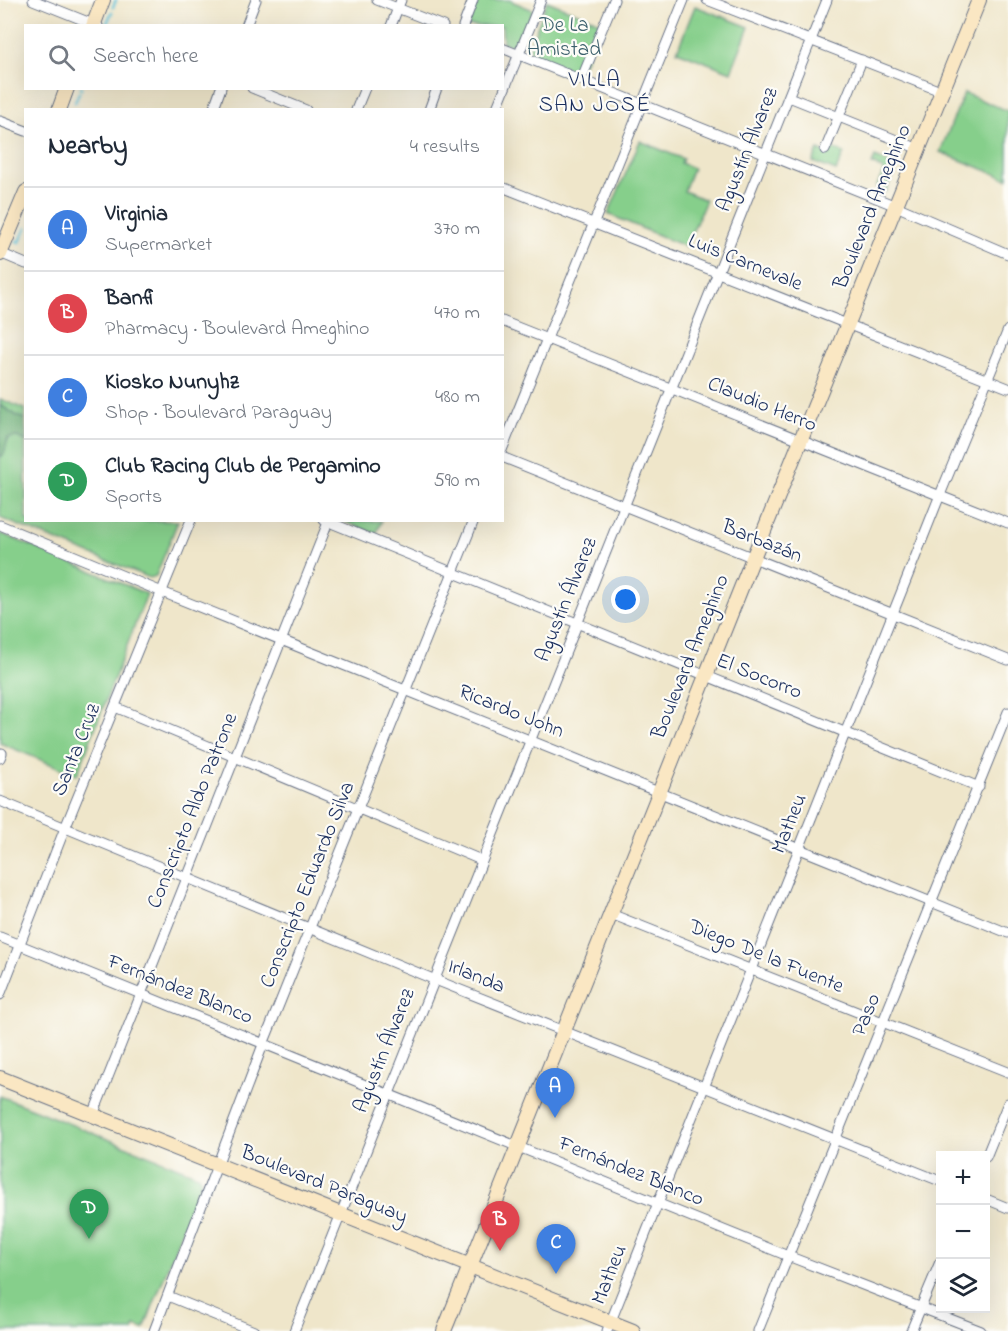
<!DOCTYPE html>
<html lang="en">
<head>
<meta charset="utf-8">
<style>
	:root { --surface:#fff; --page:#f2f2f3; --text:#1f2937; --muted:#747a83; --line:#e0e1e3; --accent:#0b8043 }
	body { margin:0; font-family:"Indie Flower",sans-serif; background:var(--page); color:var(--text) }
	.controls { position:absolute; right:18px; bottom:18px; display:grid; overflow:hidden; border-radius:0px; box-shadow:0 6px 24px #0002 }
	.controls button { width:54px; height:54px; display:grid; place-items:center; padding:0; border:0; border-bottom:2px solid var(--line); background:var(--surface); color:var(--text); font:30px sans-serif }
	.you { position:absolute; left:626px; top:600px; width:21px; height:21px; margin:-15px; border:4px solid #fff; border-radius:50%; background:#1a73e8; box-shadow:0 0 0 9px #1a73e833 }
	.badge { display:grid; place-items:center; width:39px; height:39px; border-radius:50%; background:var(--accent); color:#fff; font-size:20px; font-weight:700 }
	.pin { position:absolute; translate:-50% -50px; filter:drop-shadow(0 2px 3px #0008) }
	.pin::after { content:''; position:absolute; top:32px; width:21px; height:18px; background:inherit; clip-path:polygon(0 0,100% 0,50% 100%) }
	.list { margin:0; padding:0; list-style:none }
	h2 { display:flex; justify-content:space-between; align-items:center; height:78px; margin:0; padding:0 24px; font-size:26px }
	h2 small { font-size:20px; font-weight:400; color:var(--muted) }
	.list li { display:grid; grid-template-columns:39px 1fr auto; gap:18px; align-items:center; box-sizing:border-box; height:84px; padding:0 24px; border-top:2px solid var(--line) }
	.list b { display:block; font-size:22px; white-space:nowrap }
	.list p { margin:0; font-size:20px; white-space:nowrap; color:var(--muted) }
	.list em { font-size:20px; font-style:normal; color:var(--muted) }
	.icon { flex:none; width:33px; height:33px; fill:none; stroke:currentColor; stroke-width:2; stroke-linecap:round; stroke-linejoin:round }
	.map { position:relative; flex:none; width:1008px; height:1331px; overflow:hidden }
	.search { position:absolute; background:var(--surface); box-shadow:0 6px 24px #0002; left:24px; top:24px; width:480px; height:66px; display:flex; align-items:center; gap:15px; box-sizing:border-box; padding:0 21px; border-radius:0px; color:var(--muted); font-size:22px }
	.panel { position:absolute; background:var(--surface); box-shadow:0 6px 24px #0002; left:24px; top:108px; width:480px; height:414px; border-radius:0px }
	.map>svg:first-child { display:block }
	.green { fill:#86cf8b; stroke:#507f74; stroke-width:1.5 }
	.forest { fill:#6cb277; stroke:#44706a; stroke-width:1.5 }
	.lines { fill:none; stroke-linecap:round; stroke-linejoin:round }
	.stream { stroke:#5bc1d8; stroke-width:3 }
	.street-casing { stroke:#656f84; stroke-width:11 }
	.secondary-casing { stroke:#656f84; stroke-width:16 }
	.street { stroke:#fff; stroke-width:9 }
	.secondary { stroke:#fae7c3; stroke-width:14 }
	.labels { text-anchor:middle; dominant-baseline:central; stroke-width:4.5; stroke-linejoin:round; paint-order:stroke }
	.park-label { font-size:21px; fill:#3b5f6c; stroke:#fdfcf7 }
	.street-label { font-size:21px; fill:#1b2f5e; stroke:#fdfcf7 }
	.neighbourhood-label { font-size:22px; letter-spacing:1.5px; fill:#1b2f5e; stroke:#fdfcf7 }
</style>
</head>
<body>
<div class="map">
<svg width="1008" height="1331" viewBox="0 0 1008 1331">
	<rect width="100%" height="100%" fill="#fdfcf7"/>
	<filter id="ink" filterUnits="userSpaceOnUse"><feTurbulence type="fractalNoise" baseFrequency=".0167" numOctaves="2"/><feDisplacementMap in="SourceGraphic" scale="12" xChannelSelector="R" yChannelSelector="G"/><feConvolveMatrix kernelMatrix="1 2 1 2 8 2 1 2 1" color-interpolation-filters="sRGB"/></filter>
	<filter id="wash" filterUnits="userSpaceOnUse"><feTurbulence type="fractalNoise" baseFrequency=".008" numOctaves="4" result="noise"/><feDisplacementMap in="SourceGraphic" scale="24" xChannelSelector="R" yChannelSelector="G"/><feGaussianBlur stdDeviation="1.35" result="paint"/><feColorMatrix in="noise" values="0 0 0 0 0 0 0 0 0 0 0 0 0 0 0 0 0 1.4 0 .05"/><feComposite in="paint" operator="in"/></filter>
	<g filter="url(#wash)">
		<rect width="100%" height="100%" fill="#efe6ca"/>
		<!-- green -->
		<g class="green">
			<polygon points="476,0 509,0 533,10 518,45 513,46 503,43 502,26 468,26"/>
			<polygon points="547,1 600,22 583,66 577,71 572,71 531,53 530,46"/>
			<polygon points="695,6 749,27 731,72 677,51"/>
			<polygon points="964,93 1008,111 1008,179 940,152"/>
			<polygon points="640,141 683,159 681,163 693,168 684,191 706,200 686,247 608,214"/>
			<polygon points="831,148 844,153 836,171 813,162 818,150 828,154"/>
			<polygon points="875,157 896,166 886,192 876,188 884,170 872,164"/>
			<polygon points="0,399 25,409 26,520 178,521 156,576 150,578 0,518"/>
			<polygon points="343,521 382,521 376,534"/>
			<polygon points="0,533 147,594 77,775 0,743"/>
			<polygon points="0,1096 198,1175 201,1181 144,1329 135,1326 133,1331 0,1331"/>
		</g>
		<!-- forest -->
		<polygon class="forest" points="0,405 19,417 25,419 26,441 17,437 8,438 4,454 0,457"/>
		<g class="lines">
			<!-- stream -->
			<g class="stream">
				<polyline points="113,7 116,0"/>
				<polyline points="107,23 112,12"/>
				<polyline points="81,89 81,88"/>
				<polyline points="75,102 79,93"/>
				<polyline points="17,241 20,242 26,228"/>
			</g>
		</g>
	</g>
	<g filter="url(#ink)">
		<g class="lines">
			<defs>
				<g id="street">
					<polyline points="33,0 98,26"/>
					<polyline points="377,0 443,26"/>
					<polyline points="707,0 943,92"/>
					<polyline points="246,26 256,0"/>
					<polyline points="391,26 401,0"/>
					<polyline points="463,26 473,0"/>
					<polyline points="502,48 896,206 1008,254"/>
					<polyline points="581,80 614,0"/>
					<polyline points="252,88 306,110"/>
					<polyline points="789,97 919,149"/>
					<polyline points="213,110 221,88"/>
					<polyline points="356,110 365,88"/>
					<polyline points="429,110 437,88"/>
					<polyline points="496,110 541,0"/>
					<polyline points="0,121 26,131"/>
					<polyline points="825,150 862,60"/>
					<polyline points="502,187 1008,388"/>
					<polyline points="0,253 26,264"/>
					<polyline points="502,321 1008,523"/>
					<polyline points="502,450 684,0"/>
					<polyline points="502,457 1008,660"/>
					<polyline points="324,520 979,787"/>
					<polyline points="0,525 162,592 1008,933"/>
					<polyline points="115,707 481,860"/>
					<polyline points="0,758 2,753"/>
					<polyline points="0,801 433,979 940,1181"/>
					<polyline points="611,914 1008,1072"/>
					<polyline points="0,937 788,1256 981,1331"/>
					<polyline points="0,995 65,828 191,520"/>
					<polyline points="93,1115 329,520"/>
					<polyline points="986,1157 1008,1103"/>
					<polyline points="986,1199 1008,1208"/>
					<polyline points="168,1296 254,1331"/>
					<polyline points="154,1331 264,1042 474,520"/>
					<polyline points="294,1331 827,0"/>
					<polyline points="607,1331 940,495 1008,330"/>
					<polyline points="758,1331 1008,712"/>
					<polyline points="911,1331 940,1262"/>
				</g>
				<g id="secondary">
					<polyline points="93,26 103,0"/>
					<polyline points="59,110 67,88"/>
					<polyline points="0,254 26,192"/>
					<polyline points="0,1078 633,1331"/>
					<polyline points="444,1331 753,558 979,0"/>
				</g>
			</defs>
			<!-- street casing -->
			<use href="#street" class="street-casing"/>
			<!-- secondary casing -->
			<use href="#secondary" class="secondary-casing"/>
			<!-- street -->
			<use href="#street" class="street"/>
			<!-- secondary -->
			<use href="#secondary" class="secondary"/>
		</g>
	</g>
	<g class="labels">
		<!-- park labels -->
		<g class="park-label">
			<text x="564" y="26">De La<tspan x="564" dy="24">Amistad</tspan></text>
		</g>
		<!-- street labels -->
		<g class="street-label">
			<text transform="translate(748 150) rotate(-68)">Agustín Álvarez</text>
			<text transform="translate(873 207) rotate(-68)">Boulevard Ameghino</text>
			<text transform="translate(745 263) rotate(22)">Luis Carnevale</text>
			<text transform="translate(762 405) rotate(22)">Claudio Herro</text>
			<text transform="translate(762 542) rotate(22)">Barbazán</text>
			<text transform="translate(567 600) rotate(-68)">Agustín Álvarez</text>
			<text transform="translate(691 657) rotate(-68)">Boulevard Ameghino</text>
			<text transform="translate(759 677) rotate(22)">El Socorro</text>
			<text transform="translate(511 712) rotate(22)">Ricardo John</text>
			<text transform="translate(77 750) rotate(-68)">Santa Cruz</text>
			<text transform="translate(193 811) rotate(-68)">Conscripto Aldo Patrone</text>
			<text transform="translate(790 824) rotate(-68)">Matheu</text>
			<text transform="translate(308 885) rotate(-68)">Conscripto Eduardo Silva</text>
			<text transform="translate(766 957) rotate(22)">Diego De la Fuente</text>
			<text transform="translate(476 977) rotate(22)">Irlanda</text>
			<text transform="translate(180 990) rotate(22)">Fernández Blanco</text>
			<text transform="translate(867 1015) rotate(-68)">Paso</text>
			<text transform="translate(385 1051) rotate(-68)">Agustín Álvarez</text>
			<text transform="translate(631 1172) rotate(22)">Fernández Blanco</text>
			<text transform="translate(324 1185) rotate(22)">Boulevard Paraguay</text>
			<text transform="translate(610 1275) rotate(-68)">Matheu</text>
		</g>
		<!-- neighbourhood labels -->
		<g class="neighbourhood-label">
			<text x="595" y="81">VILLA<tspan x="595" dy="25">SAN JOSÉ</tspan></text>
		</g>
	</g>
</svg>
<div class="controls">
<button>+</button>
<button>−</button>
<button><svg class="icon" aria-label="layers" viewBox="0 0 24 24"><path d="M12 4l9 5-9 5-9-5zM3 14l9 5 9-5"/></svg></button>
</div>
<div class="you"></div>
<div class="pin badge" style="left:555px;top:1118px;background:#3f7fe0">A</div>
<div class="pin badge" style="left:500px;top:1251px;background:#e0444e">B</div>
<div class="pin badge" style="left:556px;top:1274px;background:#3f7fe0">C</div>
<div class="pin badge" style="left:89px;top:1239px;background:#2e9e5b">D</div>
<div class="search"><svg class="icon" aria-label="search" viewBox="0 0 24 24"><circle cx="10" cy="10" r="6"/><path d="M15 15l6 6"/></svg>Search here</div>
<section class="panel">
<h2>Nearby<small>4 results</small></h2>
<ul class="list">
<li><span class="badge" style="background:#3f7fe0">A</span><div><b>Virginia</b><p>Supermarket</p></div><em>370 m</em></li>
<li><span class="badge" style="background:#e0444e">B</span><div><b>Banfi</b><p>Pharmacy · Boulevard Ameghino</p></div><em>470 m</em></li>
<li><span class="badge" style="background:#3f7fe0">C</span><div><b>Kiosko Nunyhz</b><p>Shop · Boulevard Paraguay</p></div><em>480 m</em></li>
<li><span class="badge" style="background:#2e9e5b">D</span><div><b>Club Racing Club de Pergamino</b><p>Sports</p></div><em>590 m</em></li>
</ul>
</section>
</div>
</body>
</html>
